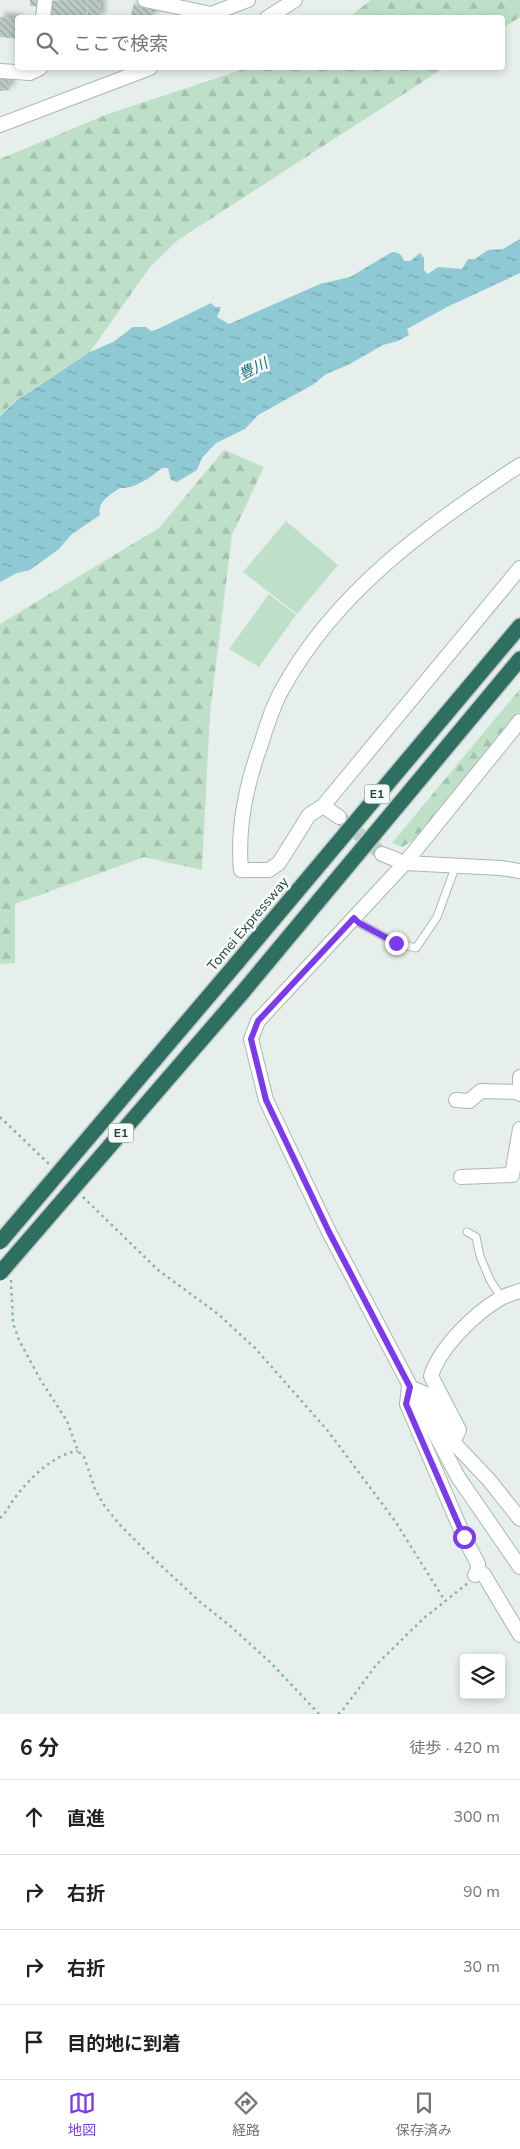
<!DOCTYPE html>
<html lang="ja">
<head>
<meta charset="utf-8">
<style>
	:root { --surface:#fff; --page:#f6f6f6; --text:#202124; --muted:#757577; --line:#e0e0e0; --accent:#7c3aed }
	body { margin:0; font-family:"Nunito Sans","Noto Sans JP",sans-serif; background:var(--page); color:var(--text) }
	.controls { position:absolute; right:15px; bottom:15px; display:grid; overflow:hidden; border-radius:5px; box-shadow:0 2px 8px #0003 }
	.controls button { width:45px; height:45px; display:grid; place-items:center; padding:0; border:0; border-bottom:1px solid var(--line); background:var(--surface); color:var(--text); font:25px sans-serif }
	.stop { position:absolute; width:15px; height:15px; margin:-11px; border:4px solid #7c3aed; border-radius:50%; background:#fff }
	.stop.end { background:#7c3aed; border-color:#fff; box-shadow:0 1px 5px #0008 }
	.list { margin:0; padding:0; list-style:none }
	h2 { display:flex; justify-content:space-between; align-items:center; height:65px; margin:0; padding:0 20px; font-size:21px }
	h2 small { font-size:16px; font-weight:400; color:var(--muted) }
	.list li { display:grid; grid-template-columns:32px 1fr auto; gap:15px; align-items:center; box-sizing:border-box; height:75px; padding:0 20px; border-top:1px solid var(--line) }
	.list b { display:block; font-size:19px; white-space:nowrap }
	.list em { font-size:16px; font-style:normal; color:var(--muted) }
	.icon { flex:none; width:28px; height:28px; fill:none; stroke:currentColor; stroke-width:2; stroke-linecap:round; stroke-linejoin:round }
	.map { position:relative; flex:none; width:520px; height:1714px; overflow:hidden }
	.search { position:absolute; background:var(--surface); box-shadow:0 2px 8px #0003; left:15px; right:15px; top:15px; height:55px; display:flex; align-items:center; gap:12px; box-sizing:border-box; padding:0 18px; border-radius:5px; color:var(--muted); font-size:19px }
	.sheet { height:365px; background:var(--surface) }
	nav { display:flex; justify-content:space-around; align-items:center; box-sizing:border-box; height:70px; border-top:1px solid var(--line); background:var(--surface); font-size:14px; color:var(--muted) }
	nav a { display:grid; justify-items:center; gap:2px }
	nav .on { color:var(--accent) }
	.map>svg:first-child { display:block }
	.forest { fill:url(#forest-firs) }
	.pitch { fill:#bfe0c8 }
	.water { fill:url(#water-ripples) }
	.building { fill:url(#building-back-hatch); filter:url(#shadow) }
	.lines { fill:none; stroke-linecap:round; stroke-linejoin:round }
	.minor-tunnel { stroke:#bfccc8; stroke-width:14; stroke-dasharray:14 7; stroke-linecap:butt }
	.service-casing { stroke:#a8b8b2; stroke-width:9 }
	.minor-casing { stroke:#a8b8b2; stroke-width:16 }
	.motorway-casing { stroke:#c2cac8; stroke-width:18 }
	.path { stroke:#86b3a5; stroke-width:2.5; stroke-dasharray:2.5 4; stroke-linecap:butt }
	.service { stroke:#fff; stroke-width:7 }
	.minor { stroke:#fff; stroke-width:14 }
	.motorway { stroke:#2f6f62; stroke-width:15 }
	.motorway-bridge-casing { stroke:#c2cac8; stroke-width:18; stroke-linecap:butt }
	.motorway-bridge { stroke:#2f6f62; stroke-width:15 }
	.route { stroke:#7c3aed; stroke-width:6 }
	.labels { text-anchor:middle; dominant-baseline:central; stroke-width:5; stroke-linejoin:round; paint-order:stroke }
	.shield { fill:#f7fbf9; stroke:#637a73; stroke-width:1 }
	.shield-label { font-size:12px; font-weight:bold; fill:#24423a }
	.street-label { font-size:14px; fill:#24423a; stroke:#f7fbf9 }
	.water-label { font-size:15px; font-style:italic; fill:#1c6f80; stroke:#f7fbf9 }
</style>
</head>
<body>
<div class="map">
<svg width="520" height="1714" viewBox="0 0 520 1714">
	<defs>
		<pattern id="forest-firs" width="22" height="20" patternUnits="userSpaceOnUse" patternTransform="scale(1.25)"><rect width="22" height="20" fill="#bfe0c8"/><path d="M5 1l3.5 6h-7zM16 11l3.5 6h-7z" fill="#a4c1ad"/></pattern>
		<pattern id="water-ripples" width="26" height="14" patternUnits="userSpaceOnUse" patternTransform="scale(1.25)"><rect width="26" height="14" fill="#8ec9d4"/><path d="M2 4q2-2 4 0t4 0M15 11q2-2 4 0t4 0" fill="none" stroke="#74a5ad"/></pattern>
		<pattern id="building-back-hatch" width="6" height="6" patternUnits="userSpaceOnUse" patternTransform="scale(1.25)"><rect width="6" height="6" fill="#bbcac4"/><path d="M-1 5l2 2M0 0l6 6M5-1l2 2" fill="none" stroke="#98a6a0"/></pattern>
		<filter id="shadow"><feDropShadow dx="4.5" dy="-4.5" stdDeviation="2.5" flood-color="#0004"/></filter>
	</defs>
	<rect width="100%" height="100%" fill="#e6efeb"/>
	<!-- forest -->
	<g class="forest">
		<polygon points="371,0 520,0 520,17 503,28 502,18 349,17"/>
		<polygon points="247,68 444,68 178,240 150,267 90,352 16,400 0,415 0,159 108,114"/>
		<polygon points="224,450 264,467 232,535 210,712 202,870 144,857 15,904 15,963 0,964 0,624 159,528"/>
		<polygon points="520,689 520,711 414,840 402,847 392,843"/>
	</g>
	<!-- pitch -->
	<g class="pitch">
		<polygon points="286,521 338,565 297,614 243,572"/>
		<polygon points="269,594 296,615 259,667 229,649"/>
	</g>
	<!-- water -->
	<path class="water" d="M 520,239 L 520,273 L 447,307 L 407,329 L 409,335 L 398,341 L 383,345 L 348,365 L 326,374 L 314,384 L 258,415 L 245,429 L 216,443 L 202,458 L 197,470 L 177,482 L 171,480 L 168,468 L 162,468 C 151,477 135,489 120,488 C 110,495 97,501 100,515 L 72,534 L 59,549 L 30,570 L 17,573 L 0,582 L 0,416 L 17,400 L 90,352 L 113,342 L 133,327 L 146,327 L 151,331 L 156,330 L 211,303 L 215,307 L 221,307 L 217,317 L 229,324 L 320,284 L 350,277 L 392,252 C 399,252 402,255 404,261 L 410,261 L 420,253 L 424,258 L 424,270 L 428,274 L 438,267 L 462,269 L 468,259 L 475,259 L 488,250 L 503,249 Z"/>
	<!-- building -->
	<g class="building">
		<polygon points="30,0 42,0 41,7 30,6"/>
		<polygon points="86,0 87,16 52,18 51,1"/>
		<polygon points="87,0 100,0 101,18 88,18"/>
		<polygon points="134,4 155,10 152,18 130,18"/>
		<polygon points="0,17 18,19 18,39 0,37"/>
		<polygon points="9,76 10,90 0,91 0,77"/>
	</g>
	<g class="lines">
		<!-- minor-tunnel -->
		<polyline class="minor-tunnel" points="339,817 382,854"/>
		<defs>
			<g id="service">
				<polyline points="354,918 359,923 396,943 416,948 437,917 456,865"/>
				<polyline points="467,1232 476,1237 480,1256 490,1280 502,1298"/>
			</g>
			<g id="minor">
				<polyline points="145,0 211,14 248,0"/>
				<polyline points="43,18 45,0"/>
				<polyline points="267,18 295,0"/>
				<polyline points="0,71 30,73 40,68"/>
				<polyline points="0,125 150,68"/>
				<path d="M 520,465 C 430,524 336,591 283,688 C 273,705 267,725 261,744 C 246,785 237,826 241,870 L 269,870 L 279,863 L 309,815 L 323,806 L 520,568"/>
				<polyline points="520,721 405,863 258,1021 251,1039 266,1100 329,1232 458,1477 520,1567"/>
				<polyline points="323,806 339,817"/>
				<polyline points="382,854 405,863 501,868 520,871"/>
				<polyline points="520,1077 520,1094"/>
				<polyline points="456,1100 469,1101 481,1091 519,1092"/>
				<polyline points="461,1177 512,1175 520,1129"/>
				<path d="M 453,1442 L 459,1430 L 431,1376 C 440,1347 475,1313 501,1298 C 507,1295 514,1293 520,1291"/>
				<polyline points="478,1570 484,1575 520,1635"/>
				<polyline points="475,1575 478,1570 478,1564 464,1537 407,1404 409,1387 426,1394 453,1442 489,1480 520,1519"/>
			</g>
			<g id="motorway">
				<polyline points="236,964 520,626"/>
				<polyline points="242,993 520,659"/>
			</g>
		</defs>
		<!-- service casing -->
		<use href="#service" class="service-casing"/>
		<!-- minor casing -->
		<use href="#minor" class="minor-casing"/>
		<!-- motorway casing -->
		<use href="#motorway" class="motorway-casing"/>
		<!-- path -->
		<g class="path">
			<polyline points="0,1117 49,1164"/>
			<polyline points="83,1197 158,1270 218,1314 255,1348 328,1431 395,1521 445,1601"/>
			<polyline points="11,1280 13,1323 19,1340 40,1379 67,1421 78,1451 84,1457 95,1489 104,1505 120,1525 154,1559 200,1602 228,1624 271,1663 319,1714"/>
			<path d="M 0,1518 C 6,1513 9,1506 14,1499 C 28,1480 53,1454 78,1451"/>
			<polyline points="338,1714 342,1711 377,1664 424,1618 468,1583"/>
		</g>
		<!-- service -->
		<use href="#service" class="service"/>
		<!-- minor -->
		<use href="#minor" class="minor"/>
		<!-- motorway -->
		<use href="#motorway" class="motorway"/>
		<defs>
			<g id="motorway-bridge">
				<polyline points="0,1242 236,964"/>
				<polyline points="0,1273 242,993"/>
			</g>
		</defs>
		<!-- motorway-bridge casing -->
		<use href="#motorway-bridge" class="motorway-bridge-casing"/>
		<!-- motorway-bridge -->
		<use href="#motorway-bridge" class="motorway-bridge"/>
	</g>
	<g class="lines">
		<!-- route -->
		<polyline class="route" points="396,943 359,923 354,918 258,1021 251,1039 266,1100 329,1232 410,1387 406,1404 464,1537"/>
	</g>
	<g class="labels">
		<!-- shield labels -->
		<g class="shield">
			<rect x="364.5" y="784.5" width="25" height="19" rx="4"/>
			<rect x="108.5" y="1123.5" width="25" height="19" rx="4"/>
		</g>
		<g class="shield-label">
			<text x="377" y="794">E1</text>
			<text x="121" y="1133">E1</text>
		</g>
		<!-- street labels -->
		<g class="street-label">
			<text transform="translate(248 924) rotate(-50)">Tomei Expressway</text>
		</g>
		<!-- water labels -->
		<g class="water-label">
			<text transform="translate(253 369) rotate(-26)">豊川</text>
		</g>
	</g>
</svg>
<div class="controls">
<button><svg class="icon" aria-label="layers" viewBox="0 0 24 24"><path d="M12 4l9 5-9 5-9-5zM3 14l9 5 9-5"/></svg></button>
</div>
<div class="stop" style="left:464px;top:1537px"></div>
<div class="stop end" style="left:396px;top:943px"></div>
<div class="search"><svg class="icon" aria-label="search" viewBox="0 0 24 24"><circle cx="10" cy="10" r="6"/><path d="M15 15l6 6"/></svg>ここで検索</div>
</div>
<section class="sheet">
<h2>6 分<small>徒歩 · 420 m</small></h2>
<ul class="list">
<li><svg class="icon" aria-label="ahead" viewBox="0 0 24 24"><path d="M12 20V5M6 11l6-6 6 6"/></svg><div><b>直進</b></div><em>300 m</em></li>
<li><svg class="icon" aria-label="right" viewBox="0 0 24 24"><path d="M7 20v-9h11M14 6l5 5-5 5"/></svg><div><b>右折</b></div><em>90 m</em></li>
<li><svg class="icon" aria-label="right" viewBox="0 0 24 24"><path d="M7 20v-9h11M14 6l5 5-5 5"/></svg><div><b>右折</b></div><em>30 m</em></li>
<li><svg class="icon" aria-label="arrive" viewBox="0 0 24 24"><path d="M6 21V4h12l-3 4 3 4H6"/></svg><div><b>目的地に到着</b></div></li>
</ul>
</section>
<nav>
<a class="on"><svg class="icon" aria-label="map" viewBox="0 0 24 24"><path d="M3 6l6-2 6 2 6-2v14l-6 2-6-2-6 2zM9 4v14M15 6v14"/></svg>地図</a>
<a><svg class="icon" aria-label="directions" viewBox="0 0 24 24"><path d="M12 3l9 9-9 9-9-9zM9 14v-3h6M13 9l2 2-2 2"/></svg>経路</a>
<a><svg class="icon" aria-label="saved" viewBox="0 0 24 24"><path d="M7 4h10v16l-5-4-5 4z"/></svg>保存済み</a>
</nav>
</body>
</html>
